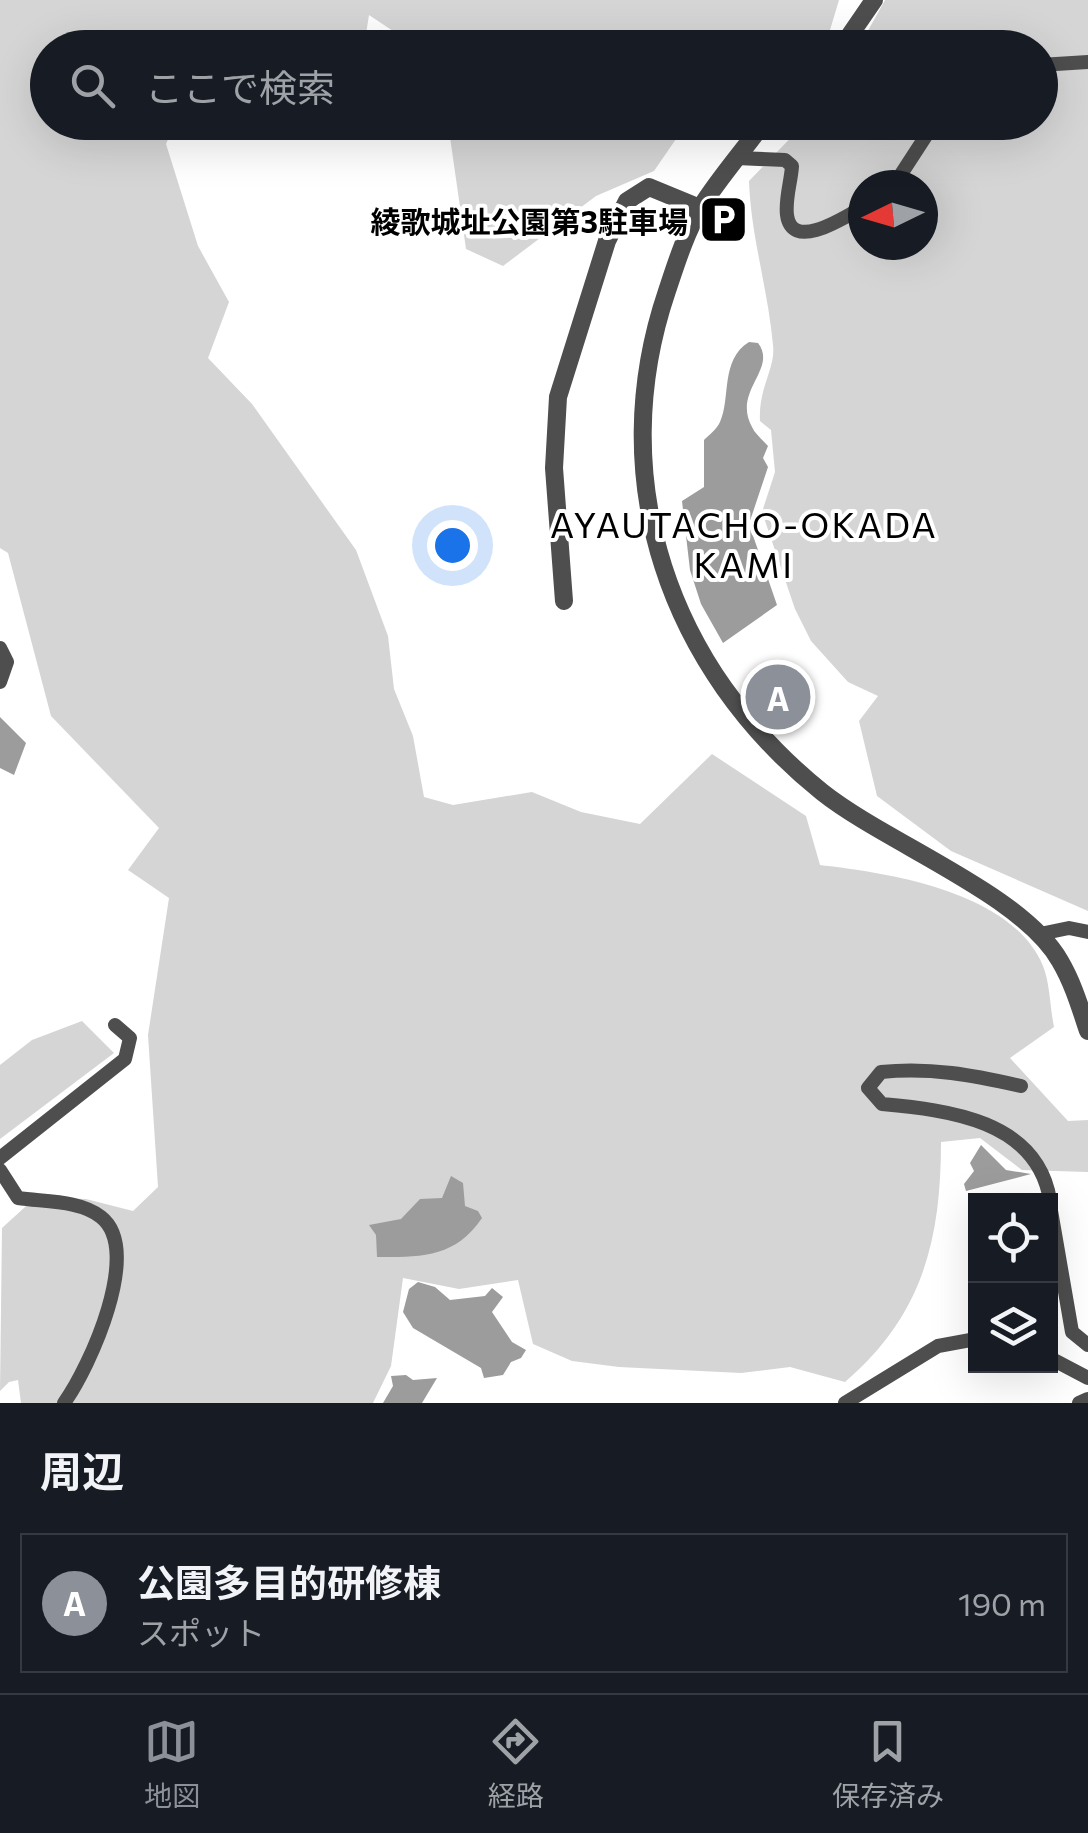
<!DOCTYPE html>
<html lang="ja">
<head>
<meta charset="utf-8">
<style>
	:root { --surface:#171b24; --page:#20242c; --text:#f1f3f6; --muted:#9ea1a6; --line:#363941; --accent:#8c9099 }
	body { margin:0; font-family:Commissioner,"Noto Sans JP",sans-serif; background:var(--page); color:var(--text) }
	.controls { position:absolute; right:30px; bottom:30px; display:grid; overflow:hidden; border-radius:0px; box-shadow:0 10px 40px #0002 }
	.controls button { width:90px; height:90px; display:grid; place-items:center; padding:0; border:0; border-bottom:2px solid var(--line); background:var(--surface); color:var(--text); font:50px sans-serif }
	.compass { position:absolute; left:848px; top:170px; width:90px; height:90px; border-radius:50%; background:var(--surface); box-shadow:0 10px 40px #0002; rotate:265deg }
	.you { position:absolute; left:452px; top:545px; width:35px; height:35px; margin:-25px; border:8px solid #fff; border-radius:50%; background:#1a73e8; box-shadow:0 0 0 15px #1a73e833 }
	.badge { display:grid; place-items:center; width:65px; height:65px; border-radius:50%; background:var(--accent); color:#fff; font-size:32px; font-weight:700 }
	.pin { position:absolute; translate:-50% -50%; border:5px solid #fff; box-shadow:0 2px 10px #0006 }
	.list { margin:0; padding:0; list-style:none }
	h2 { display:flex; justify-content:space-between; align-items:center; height:130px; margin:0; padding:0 40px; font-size:42px }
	h2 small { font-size:32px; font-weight:400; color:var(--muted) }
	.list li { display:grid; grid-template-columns:65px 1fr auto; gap:30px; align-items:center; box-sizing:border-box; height:140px; margin:0 20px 20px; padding:0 20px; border:2px solid var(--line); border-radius:0px }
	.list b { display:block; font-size:38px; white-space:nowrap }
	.list p { margin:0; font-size:32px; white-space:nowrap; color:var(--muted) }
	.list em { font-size:32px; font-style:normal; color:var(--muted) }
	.icon { flex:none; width:55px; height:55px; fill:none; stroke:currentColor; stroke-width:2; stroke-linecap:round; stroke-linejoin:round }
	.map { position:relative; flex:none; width:1088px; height:1403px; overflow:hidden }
	.search { position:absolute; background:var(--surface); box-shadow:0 10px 40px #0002; left:30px; right:30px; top:30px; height:110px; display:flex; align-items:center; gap:25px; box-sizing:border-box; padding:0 35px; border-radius:55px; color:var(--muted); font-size:38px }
	.sheet { height:290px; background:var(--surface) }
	nav { display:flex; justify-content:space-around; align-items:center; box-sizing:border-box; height:140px; border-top:2px solid var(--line); background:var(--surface); font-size:28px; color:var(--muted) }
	nav a { display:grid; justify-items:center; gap:5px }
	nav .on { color:var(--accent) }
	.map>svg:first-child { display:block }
	.green { fill:#d5d5d5; fill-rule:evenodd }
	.water { fill:#9c9c9c }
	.building { fill:#bebebe }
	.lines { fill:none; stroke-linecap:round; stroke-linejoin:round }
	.minor { stroke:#4e4e4e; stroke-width:14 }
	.tertiary { stroke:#4e4e4e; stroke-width:18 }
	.labels { text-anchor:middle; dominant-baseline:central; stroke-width:8; stroke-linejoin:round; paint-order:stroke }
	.poi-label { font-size:30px; font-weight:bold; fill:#000; stroke:#fff; text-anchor:end }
	.quarter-label { font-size:35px; letter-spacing:2.5px; fill:#000; stroke:#fff }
</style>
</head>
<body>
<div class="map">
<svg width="1088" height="1403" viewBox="0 0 1088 1403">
	<rect width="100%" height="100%" fill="#fff"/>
	<!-- green -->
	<g class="green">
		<path d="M 0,0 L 839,0 L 827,40 L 820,47 L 417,47 L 369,15 L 364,47 L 48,48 L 48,122 L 175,123 L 166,144 L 198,246 L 229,302 L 208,358 L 252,404 L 356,550 L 388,636 L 394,689 L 413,736 L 424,797 L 453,805 L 532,792 L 581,812 L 640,824 L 712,754 L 806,816 L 820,865 C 888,873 1012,891 1043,966 C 1050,983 1050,1008 1054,1027 L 1010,1058 L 1068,1121 L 1088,1120 L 1088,1172 L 1022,1170 L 980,1138 L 941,1142 C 941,1241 922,1316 845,1382 L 790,1367 L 741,1373 L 619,1367 L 572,1361 L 533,1344 L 518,1280 L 459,1289 L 403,1278 L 391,1366 L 373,1403 L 21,1403 L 18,1380 L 9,1382 L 0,1391 L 2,1228 L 36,1197 L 86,1199 L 133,1211 L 158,1187 L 148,1035 L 169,898 L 128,870 L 159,828 L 51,716 L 8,553 L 0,548 Z"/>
		<path d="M 885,0 L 1088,0 L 1088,911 L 951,851 L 877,796 L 859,721 L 878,696 L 848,682 L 811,641 L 795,609 L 762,512 L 775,472 L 771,430 L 760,421 C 758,388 776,368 773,345 C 768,289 751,237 749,181 L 805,123 L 1040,122 L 1040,48 L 859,47 ZM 863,185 L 923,185 L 923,245 L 863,245 Z"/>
		<polygon points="448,123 448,122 687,123 654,171 596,196 503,266 466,249"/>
		<polygon points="82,1021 114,1053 0,1139 0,1065 32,1040"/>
	</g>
	<!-- water -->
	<g class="water">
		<path d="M 749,342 L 758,343 C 778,369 732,391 752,427 C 755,434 763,440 768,446 L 763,458 L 768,467 L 749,524 L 777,605 L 723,643 L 701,604 L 690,570 L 682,501 L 704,487 L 704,440 C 709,435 717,429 720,422 C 731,398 720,360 749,342 Z"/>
		<polygon points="0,717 26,743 14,775 0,768"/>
		<polygon points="981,1145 1006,1170 1031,1174 966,1191 964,1184 974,1171 970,1163"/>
		<path d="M 451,1176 L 463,1183 L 465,1206 L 478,1211 L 482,1218 C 455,1258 421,1257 377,1257 L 376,1235 L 369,1225 L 401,1219 L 420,1199 L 442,1198 Z"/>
		<polygon points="418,1282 435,1287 450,1300 485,1296 492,1288 503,1297 492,1312 512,1342 526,1350 521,1358 511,1362 503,1375 484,1378 481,1368 413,1328 403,1312 409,1289"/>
		<polygon points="406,1375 413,1380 437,1378 422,1403 383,1403 393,1386 391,1376"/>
	</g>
	<!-- building -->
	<polygon class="building" points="764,676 777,692 781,687 796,702 783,715 753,684"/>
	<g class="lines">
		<!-- minor -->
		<g class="minor">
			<polyline points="1040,65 1088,62"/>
			<path d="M 737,158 L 785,160 L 792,166 C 791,182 785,199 787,215 C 792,253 847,216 863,207"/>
			<polyline points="894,185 935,122"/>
			<polyline points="0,648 7,662 0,682"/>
			<polyline points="1040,934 1069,928 1088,932"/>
			<path d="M 1021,1086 C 973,1075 930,1067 881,1072 L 868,1088 L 882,1104 C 948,1110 1037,1120 1050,1200"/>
			<polyline points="0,1158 125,1059 130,1038 115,1025"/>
			<path d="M 0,1170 L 18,1198 C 44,1202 80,1200 101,1217 C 143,1250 90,1367 64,1403"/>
			<polyline points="1050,1205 1072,1332 1088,1345"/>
			<polyline points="1050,1358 1088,1378"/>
			<polyline points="845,1403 938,1346 976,1339"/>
			<polyline points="1079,1403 1088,1399"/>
		</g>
		<!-- tertiary -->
		<g class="tertiary">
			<polyline points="841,48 874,0"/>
			<path d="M 764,122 C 744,150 719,178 701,207 C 686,232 676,264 667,291 C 603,479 669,669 822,792 C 886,843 1022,894 1060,961 C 1073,983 1080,1007 1088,1031"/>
			<polyline points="564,601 554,468 558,397 607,241 627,201 649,187 700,208"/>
		</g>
	</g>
	<!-- icons -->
	<defs>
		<symbol id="parking-square" viewBox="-11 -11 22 22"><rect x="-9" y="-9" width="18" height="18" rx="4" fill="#000" stroke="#fff"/><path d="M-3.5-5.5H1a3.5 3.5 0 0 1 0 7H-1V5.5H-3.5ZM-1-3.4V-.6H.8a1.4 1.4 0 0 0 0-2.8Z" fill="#fff"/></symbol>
	</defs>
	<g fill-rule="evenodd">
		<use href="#parking-square" x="696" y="192" width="55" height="55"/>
	</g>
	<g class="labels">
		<!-- poi labels -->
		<g class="poi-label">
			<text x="688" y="220">綾歌城址公園第3駐車場</text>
		</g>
		<!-- quarter labels -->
		<g class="quarter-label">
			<text x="744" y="523">AYAUTACHO-OKADA<tspan x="744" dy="40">KAMI</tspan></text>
		</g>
	</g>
</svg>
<div class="controls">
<button><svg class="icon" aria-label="locate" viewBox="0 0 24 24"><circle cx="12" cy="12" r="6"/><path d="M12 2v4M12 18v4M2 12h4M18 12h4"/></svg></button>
<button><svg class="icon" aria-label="layers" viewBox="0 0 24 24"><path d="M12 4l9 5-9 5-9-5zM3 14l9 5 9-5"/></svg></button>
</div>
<svg class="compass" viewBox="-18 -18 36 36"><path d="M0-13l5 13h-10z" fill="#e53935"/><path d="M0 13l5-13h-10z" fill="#9ea1a6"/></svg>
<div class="you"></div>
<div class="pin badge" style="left:778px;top:697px">A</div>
<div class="search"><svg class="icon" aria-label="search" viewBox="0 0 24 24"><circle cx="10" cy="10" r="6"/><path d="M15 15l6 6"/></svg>ここで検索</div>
</div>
<section class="sheet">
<h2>周辺<small></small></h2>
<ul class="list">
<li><span class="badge">A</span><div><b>公園多目的研修棟</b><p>スポット</p></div><em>190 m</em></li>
</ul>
</section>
<nav>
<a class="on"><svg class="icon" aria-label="map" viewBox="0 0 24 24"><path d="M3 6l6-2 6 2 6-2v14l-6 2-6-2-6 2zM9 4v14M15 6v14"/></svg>地図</a>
<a><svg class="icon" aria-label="directions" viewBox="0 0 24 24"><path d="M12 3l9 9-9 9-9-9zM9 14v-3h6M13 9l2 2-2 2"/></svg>経路</a>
<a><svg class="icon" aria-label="saved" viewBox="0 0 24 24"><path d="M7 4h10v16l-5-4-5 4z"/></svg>保存済み</a>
</nav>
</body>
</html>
